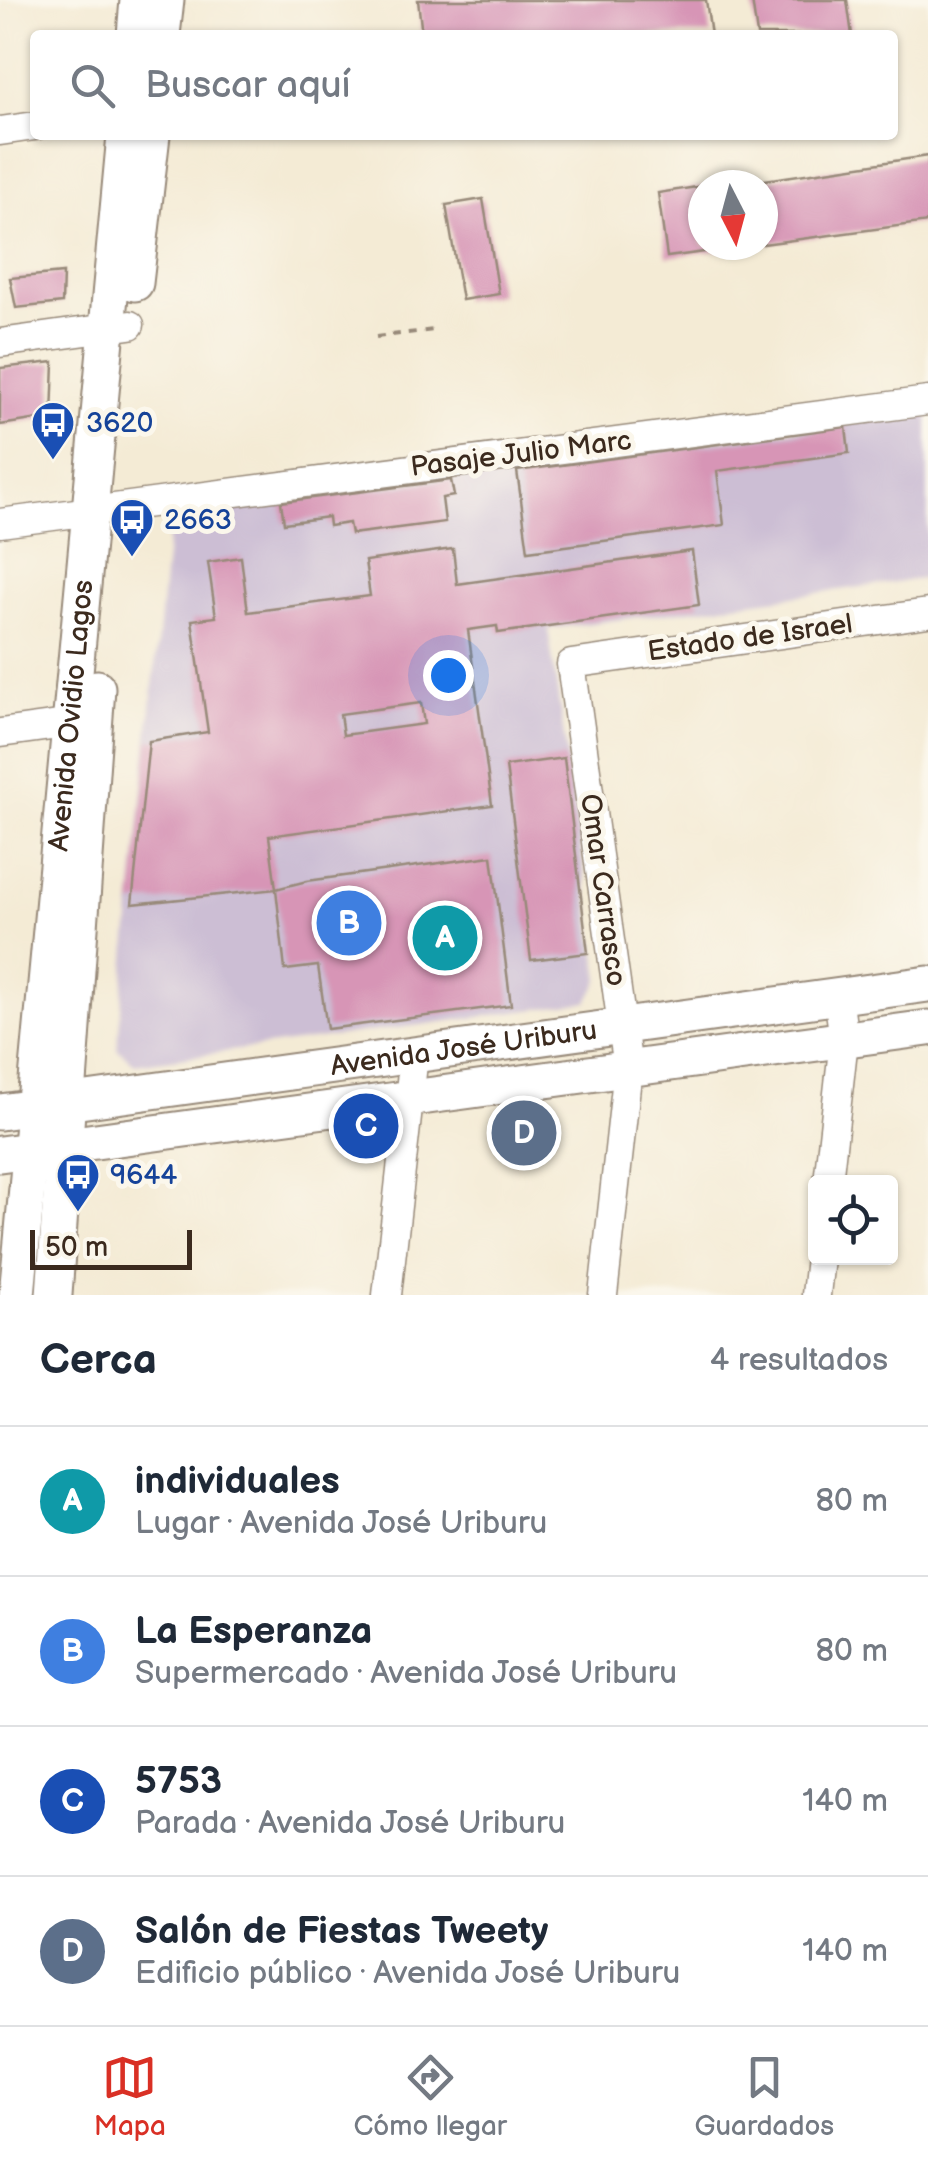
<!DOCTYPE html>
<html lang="es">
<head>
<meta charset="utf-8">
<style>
	:root { --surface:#fff; --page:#f2f2f3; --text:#1f2937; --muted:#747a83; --line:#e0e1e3; --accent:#d93025 }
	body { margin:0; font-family:"Balsamiq Sans",sans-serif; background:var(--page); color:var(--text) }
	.controls { position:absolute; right:30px; bottom:30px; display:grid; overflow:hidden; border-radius:10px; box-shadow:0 2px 8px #0004 }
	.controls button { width:90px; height:90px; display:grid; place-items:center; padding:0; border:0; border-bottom:2px solid var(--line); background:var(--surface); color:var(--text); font:50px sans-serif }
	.compass { position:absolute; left:688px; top:170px; width:90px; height:90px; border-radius:50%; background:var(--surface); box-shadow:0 2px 8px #0004; rotate:174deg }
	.scale { position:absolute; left:30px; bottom:25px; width:162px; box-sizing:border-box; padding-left:10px; border:5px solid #3b2a1e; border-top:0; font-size:28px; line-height:35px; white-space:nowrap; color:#3b2a1e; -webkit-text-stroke:8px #fbf7ec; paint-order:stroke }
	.you { position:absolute; left:448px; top:675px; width:35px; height:35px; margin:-25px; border:8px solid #fff; border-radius:50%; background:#1a73e8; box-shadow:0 0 0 15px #1a73e833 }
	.badge { display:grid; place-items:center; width:65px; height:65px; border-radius:50%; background:var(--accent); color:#fff; font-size:32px; font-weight:700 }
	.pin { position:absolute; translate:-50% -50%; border:5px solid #fff; box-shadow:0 2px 10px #0006 }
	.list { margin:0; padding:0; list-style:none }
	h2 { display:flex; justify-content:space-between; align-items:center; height:130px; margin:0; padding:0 40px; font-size:42px }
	h2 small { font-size:32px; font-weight:400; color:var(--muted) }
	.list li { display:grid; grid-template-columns:65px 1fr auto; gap:30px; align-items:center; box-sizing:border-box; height:150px; padding:0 40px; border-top:2px solid var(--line) }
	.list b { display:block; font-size:38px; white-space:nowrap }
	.list p { margin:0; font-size:32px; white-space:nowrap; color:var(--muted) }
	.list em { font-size:32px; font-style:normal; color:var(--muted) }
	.icon { flex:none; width:55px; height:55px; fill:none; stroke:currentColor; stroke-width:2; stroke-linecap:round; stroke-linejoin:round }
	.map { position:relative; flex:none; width:928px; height:1295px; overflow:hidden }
	.search { position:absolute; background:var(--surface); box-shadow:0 2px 8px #0004; left:30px; right:30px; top:30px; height:110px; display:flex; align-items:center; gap:25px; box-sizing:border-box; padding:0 35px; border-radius:10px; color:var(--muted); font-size:38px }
	.sheet { height:730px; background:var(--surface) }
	nav { display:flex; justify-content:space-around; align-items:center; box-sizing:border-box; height:140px; border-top:2px solid var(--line); background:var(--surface); font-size:28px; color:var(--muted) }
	nav a { display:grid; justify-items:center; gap:5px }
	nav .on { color:var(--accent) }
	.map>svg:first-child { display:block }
	.industrial { fill:#ccbed4 }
	.building { fill:#d795b6; fill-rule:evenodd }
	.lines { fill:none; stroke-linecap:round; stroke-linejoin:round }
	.minor-casing { stroke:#988a7a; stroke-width:31 }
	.major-casing { stroke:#988a7a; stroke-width:39 }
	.path { stroke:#988a7a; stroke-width:4; stroke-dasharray:8 8; stroke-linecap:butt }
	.minor { stroke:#fff; stroke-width:28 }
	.major { stroke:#fff; stroke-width:35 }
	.labels { text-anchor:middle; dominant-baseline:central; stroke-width:10; stroke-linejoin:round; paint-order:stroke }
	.transit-label { font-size:28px; fill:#164399; stroke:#fbf7ec; text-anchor:start }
	.street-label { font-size:28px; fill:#3b2a1e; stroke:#fbf7ec }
</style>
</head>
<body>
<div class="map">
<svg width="928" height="1295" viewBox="0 0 928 1295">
	<rect width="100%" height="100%" fill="#fbf7ec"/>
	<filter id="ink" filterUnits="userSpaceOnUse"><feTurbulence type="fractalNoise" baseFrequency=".01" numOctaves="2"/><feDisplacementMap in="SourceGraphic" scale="20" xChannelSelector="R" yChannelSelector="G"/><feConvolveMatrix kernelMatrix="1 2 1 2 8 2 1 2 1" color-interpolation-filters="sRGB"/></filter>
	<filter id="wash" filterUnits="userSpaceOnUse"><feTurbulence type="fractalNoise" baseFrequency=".0048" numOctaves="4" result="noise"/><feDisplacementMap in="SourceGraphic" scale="40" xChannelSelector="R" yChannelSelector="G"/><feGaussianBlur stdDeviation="2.25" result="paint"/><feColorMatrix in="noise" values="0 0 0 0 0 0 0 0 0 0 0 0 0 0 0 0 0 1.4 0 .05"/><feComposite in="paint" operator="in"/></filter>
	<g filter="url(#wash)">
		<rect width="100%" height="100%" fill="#f4ebd5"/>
		<!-- industrial -->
		<polygon class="industrial" points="928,411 928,578 548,629 600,979 588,1002 135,1064 117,1049 168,536 192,512"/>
		<g id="blocks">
			<!-- building -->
			<g class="building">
				<polygon points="418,0 706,0 711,35 422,35"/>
				<polygon points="752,0 847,0 852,35 757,35"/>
				<polygon points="928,156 928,222 763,244 763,185 730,185"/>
				<polygon points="703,186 703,245 741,247 667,257 658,193"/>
				<polygon points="483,199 499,294 462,300 446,205"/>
				<polygon points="63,273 62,303 16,308 10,278"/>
				<polygon points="54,362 52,417 0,425 0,368"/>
				<polygon points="846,427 849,453 717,471 724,525 528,551 517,471"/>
				<polygon points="451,480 454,496 442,498 445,522 351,534 349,523 329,526 328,517 284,523 281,502"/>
				<path d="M 453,549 L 457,584 L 692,551 L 699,605 L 498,633 L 497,626 L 468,630 L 492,805 L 269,836 L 276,889 L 307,881 L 492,856 L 511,1005 L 327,1029 L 318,966 L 285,970 L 276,889 L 132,904 L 149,741 L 208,732 L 192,620 L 216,617 L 208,562 L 241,557 L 248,612 L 370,596 L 365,561 ZM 421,703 L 424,724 L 343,735 L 340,714 Z"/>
				<polygon points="564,758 588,953 531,960 506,766"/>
				<polygon points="539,1115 534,1153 507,1150 511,1120"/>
			</g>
		</g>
	</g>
	<g filter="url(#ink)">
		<use href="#blocks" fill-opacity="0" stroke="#988a7a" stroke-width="2.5"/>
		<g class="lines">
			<defs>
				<g id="minor">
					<polyline points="0,131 35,126"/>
					<polyline points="0,343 130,325"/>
					<polyline points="0,523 928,401"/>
					<polyline points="0,733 88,721"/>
					<polyline points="828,1182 844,1040 838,996"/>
					<polyline points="387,1295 414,1055"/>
					<polyline points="603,1295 628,1068 571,664 928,613"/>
					<polyline points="816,1295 820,1258"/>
				</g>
				<g id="major">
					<polyline points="135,35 138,0"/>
					<polyline points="162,35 166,0"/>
					<polyline points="135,283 152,135"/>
					<path id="s1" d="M 0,1112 L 928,984"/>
					<polyline points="0,1154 928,1028"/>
					<path id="s2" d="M 17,1295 L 125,135"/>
					<polyline points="54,1295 97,688"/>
				</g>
			</defs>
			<!-- minor casing -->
			<use href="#minor" class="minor-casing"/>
			<!-- major casing -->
			<use href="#major" class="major-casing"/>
			<!-- path -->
			<polyline class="path" points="376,337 433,330"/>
			<!-- minor -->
			<use href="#minor" class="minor"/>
			<!-- major -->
			<use href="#major" class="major"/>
		</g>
	</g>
	<!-- icons -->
	<defs>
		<symbol id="bus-pin" viewBox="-11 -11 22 30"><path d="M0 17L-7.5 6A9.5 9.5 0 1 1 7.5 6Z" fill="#1a4fb4" stroke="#fbf7ec"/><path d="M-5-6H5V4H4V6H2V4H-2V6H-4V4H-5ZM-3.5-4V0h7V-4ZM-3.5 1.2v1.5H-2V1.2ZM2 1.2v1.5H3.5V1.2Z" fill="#fff"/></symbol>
	</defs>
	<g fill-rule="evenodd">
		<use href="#bus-pin" x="28" y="398" width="50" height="68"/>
		<use href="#bus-pin" x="107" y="495" width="50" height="68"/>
		<use href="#bus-pin" x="53" y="1150" width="50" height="68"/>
	</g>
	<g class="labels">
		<!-- transit labels -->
		<g class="transit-label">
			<text x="86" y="423">3620</text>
			<text x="164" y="520">2663</text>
			<text x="110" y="1175">9644</text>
		</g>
		<!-- street labels -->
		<g class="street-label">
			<text transform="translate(521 454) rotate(-7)">Pasaje Julio Marc</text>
			<text transform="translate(750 638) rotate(-8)">Estado de Israel</text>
			<text stroke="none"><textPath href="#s2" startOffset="582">Avenida Ovidio Lagos</textPath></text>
			<text transform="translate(603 890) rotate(82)">Omar Carrasco</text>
			<text stroke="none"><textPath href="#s1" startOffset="468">Avenida José Uriburu</textPath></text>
		</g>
	</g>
</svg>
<div class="controls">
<button><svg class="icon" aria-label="locate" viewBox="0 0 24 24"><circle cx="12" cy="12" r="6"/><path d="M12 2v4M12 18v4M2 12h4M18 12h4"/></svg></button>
</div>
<svg class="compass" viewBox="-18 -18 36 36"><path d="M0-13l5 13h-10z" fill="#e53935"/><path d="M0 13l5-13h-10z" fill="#747a83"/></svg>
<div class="scale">50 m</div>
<div class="you"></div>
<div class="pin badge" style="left:445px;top:938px;background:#0f9aa8">A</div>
<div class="pin badge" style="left:349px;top:923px;background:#3f7fe0">B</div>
<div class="pin badge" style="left:366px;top:1126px;background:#1a4fb4">C</div>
<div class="pin badge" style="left:524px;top:1133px;background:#5c6f8a">D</div>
<div class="search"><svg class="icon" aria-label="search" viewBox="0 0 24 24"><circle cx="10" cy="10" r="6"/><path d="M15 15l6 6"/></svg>Buscar aquí</div>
</div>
<section class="sheet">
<h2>Cerca<small>4 resultados</small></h2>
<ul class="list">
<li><span class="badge" style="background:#0f9aa8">A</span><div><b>individuales</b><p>Lugar · Avenida José Uriburu</p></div><em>80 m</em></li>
<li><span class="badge" style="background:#3f7fe0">B</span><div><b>La Esperanza</b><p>Supermercado · Avenida José Uriburu</p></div><em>80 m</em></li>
<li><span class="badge" style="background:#1a4fb4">C</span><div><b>5753</b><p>Parada · Avenida José Uriburu</p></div><em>140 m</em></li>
<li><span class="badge" style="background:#5c6f8a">D</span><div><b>Salón de Fiestas Tweety</b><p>Edificio público · Avenida José Uriburu</p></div><em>140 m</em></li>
</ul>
</section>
<nav>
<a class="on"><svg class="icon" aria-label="map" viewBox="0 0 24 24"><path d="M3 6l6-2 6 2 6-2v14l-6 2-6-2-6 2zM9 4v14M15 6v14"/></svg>Mapa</a>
<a><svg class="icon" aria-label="directions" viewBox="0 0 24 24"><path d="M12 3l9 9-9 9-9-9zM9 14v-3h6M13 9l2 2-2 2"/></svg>Cómo llegar</a>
<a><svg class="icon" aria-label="saved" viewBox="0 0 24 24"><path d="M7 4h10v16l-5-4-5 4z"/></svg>Guardados</a>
</nav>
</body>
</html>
